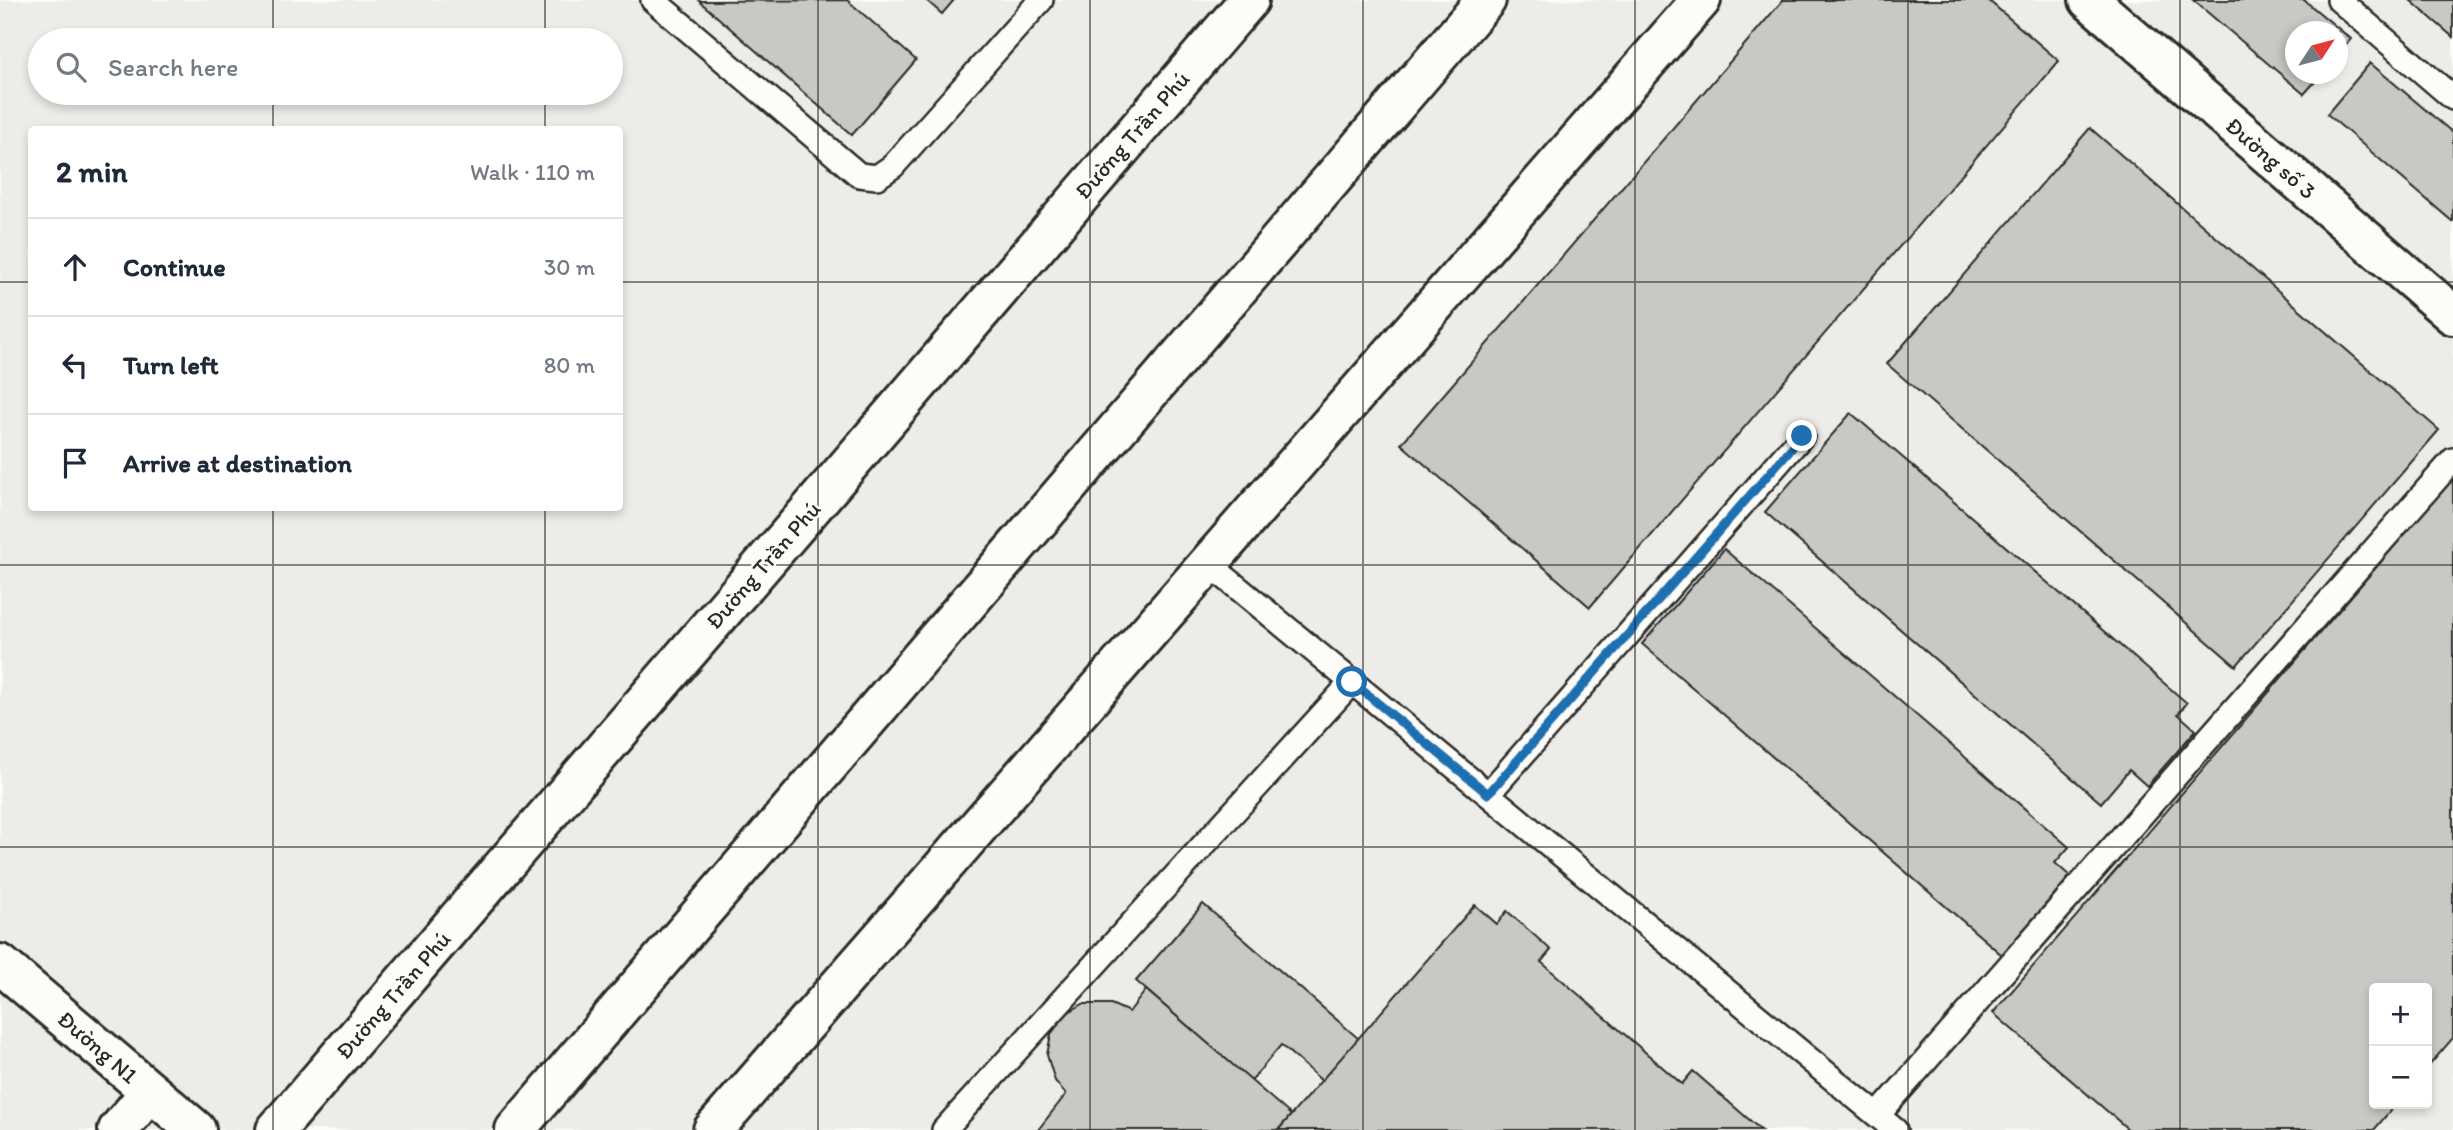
<!DOCTYPE html>
<html lang="en">
<head>
<meta charset="utf-8">
<style>
	:root { --surface:#fff; --page:#f6f6f7; --text:#1f2937; --muted:#747a83; --line:#e0e1e3 }
	body { margin:0; font-family:Itim,sans-serif; background:var(--page); color:var(--text) }
	.controls { position:absolute; right:21px; bottom:21px; display:grid; overflow:hidden; border-radius:7px; box-shadow:0 4px 10px #0003 }
	.controls button { width:63px; height:63px; display:grid; place-items:center; padding:0; border:0; border-bottom:2px solid var(--line); background:var(--surface); color:var(--text); font:35px sans-serif }
	.compass { position:absolute; left:2285px; top:21px; width:63px; height:63px; border-radius:50%; background:var(--surface); box-shadow:0 4px 10px #0003; rotate:54deg }
	.stop { position:absolute; width:21px; height:21px; margin:-16px; border:5px solid #1f6fb2; border-radius:50%; background:#fff }
	.stop.end { background:#1f6fb2; border-color:#fff; box-shadow:0 2px 7px #0008 }
	.list { margin:0; padding:0; list-style:none }
	h2 { display:flex; justify-content:space-between; align-items:center; height:91px; margin:0; padding:0 28px; font-size:30px }
	h2 small { font-size:23px; font-weight:400; color:var(--muted) }
	.list li { display:grid; grid-template-columns:46px 1fr auto; gap:21px; align-items:center; box-sizing:border-box; height:98px; padding:0 28px; border-top:2px solid var(--line) }
	.list b { display:block; font-size:26px; white-space:nowrap }
	.list em { font-size:23px; font-style:normal; color:var(--muted) }
	.icon { flex:none; width:38px; height:38px; fill:none; stroke:currentColor; stroke-width:2; stroke-linecap:round; stroke-linejoin:round }
	.map { position:relative; flex:none; width:2453px; height:1130px; overflow:hidden }
	.search { position:absolute; background:var(--surface); box-shadow:0 4px 10px #0003; left:28px; top:28px; width:595px; height:77px; display:flex; align-items:center; gap:18px; box-sizing:border-box; padding:0 24px; border-radius:38px; color:var(--muted); font-size:26px }
	.panel { position:absolute; background:var(--surface); box-shadow:0 4px 10px #0003; left:28px; top:126px; width:595px; height:385px; border-radius:7px }
	.map>svg:first-child { display:block }
	.built { fill:#edece8; fill-rule:evenodd }
	.building { fill:#c9c8c4; stroke:#2b2b2b; stroke-width:2 }
	.lines { fill:none; stroke-linecap:round; stroke-linejoin:round }
	.service-casing { stroke:#2b2b2b; stroke-width:28 }
	.minor-casing { stroke:#2b2b2b; stroke-width:44 }
	.secondary-casing { stroke:#2b2b2b; stroke-width:44 }
	.service { stroke:#fdfcf7; stroke-width:23 }
	.minor { stroke:#fdfcf7; stroke-width:38 }
	.secondary { stroke:#fdfcf7; stroke-width:38 }
	.route { stroke:#1f6fb2; stroke-width:9 }
	.grid { fill:none; stroke:#2b2b2b; stroke-width:2; stroke-opacity:0.55 }
	.labels { text-anchor:middle; dominant-baseline:central; stroke-width:5; stroke-linejoin:round; paint-order:stroke }
	.street-label { font-size:23px; fill:#2b2b2b; stroke:#fdfcf7 }
</style>
</head>
<body>
<div class="map">
<svg width="2453" height="1130" viewBox="0 0 2453 1130">
	<rect width="100%" height="100%" fill="#fdfcf7"/>
	<filter id="ink" filterUnits="userSpaceOnUse"><feTurbulence type="fractalNoise" baseFrequency=".0143" numOctaves="2"/><feDisplacementMap in="SourceGraphic" scale="14" xChannelSelector="R" yChannelSelector="G"/><feConvolveMatrix kernelMatrix="1 2 1 2 8 2 1 2 1" color-interpolation-filters="sRGB"/></filter>
	<g filter="url(#ink)">
		<!-- built -->
		<path class="built" d="M 0,0 L 2453,0 L 2453,1130 L 0,1130 ZM 2296,32 L 2338,32 L 2338,74 L 2296,74 ZM 40,40 L 611,40 L 611,93 L 40,93 ZM 32,130 L 620,130 L 620,508 L 32,508 ZM 2374,988 L 2427,988 L 2427,1104 L 2374,1104 Z"/>
		<!-- building -->
		<g class="building">
			<polygon points="847,0 916,60 852,135 699,1"/>
			<polygon points="926,0 954,0 942,14"/>
			<polygon points="1783,0 1988,0 2059,61 1590,607 1401,444"/>
			<polygon points="2193,0 2304,0 2351,39 2338,55 2338,32 2296,32 2296,74 2322,74 2304,94"/>
			<polygon points="2410,0 2453,0 2453,37"/>
			<polygon points="2370,63 2453,133 2453,222 2327,114"/>
			<polygon points="2090,128 2439,430 2236,666 1887,364"/>
			<polygon points="1851,413 2187,703 2178,714 2196,730 2147,786 2129,770 2101,803 1765,512"/>
			<polygon points="2453,478 2453,1038 2427,1068 2427,988 2374,988 2374,1104 2396,1104 2374,1130 2129,1130 1993,1013"/>
			<polygon points="1724,549 2069,847 2055,863 2070,876 2002,955 1642,644"/>
			<polygon points="1203,904 1359,1039 1322,1081 1281,1045 1251,1081 1136,981"/>
			<polygon points="1475,905 1497,924 1507,911 1551,950 1541,962 1682,1084 1693,1071 1761,1130 1278,1130"/>
			<polygon points="1146,990 1291,1115 1278,1130 1038,1130 1066,1094 1055,1081 1047,1055 1051,1034 1067,1013 1083,1004 1111,1004 1129,1012"/>
		</g>
		<g class="lines">
			<defs>
				<g id="service">
					<polyline points="653,0 859,175 877,177 893,166 1041,0"/>
					<polyline points="2339,0 2453,98"/>
					<polyline points="1209,564 1895,1130"/>
					<polyline points="1488,794 1802,436"/>
					<polyline points="1878,1115 2453,460"/>
					<polyline points="944,1130 1352,682"/>
				</g>
				<g id="minor">
					<polyline points="2089,0 2453,315"/>
					<polyline points="0,964 196,1130"/>
					<polyline points="118,1130 150,1092"/>
					<polyline points="713,1130 1701,0"/>
				</g>
				<g id="secondary">
					<polyline points="276,1130 1249,0"/>
					<polyline points="515,1130 1486,0"/>
				</g>
			</defs>
			<!-- service casing -->
			<use href="#service" class="service-casing"/>
			<!-- minor casing -->
			<use href="#minor" class="minor-casing"/>
			<!-- secondary casing -->
			<use href="#secondary" class="secondary-casing"/>
			<!-- service -->
			<use href="#service" class="service"/>
			<!-- minor -->
			<use href="#minor" class="minor"/>
			<!-- secondary -->
			<use href="#secondary" class="secondary"/>
		</g>
	</g>
	<g class="lines" filter="url(#ink)">
		<!-- route -->
		<polyline class="route" points="1352,682 1488,794 1802,436"/>
	</g>
	<!-- grid -->
	<path class="grid" d="M 273,0 L 273,40M 545,0 L 545,40M 818,0 L 818,1130M 1090,0 L 1090,1130M 1363,0 L 1363,1130M 1635,0 L 1635,1130M 1908,0 L 1908,1130M 2180,0 L 2180,1130M 273,93 L 273,130M 545,93 L 545,130M 0,282 L 32,282M 620,282 L 2453,282M 273,508 L 273,1130M 545,508 L 545,1130M 0,565 L 2453,565M 0,847 L 2453,847"/>
	<g class="labels">
		<!-- street labels -->
		<g class="street-label">
			<text transform="translate(1132 135) rotate(-49)">Đường Trần Phú</text>
			<text transform="translate(2271 158) rotate(41)">Đường số 3</text>
			<text transform="translate(763 565) rotate(-49)">Đường Trần Phú</text>
			<text transform="translate(393 995) rotate(-49)">Đường Trần Phú</text>
			<text transform="translate(98 1047) rotate(41)">Đường N1</text>
		</g>
	</g>
</svg>
<div class="controls">
<button>+</button>
<button>−</button>
</div>
<svg class="compass" viewBox="-18 -18 36 36"><path d="M0-13l5 13h-10z" fill="#e53935"/><path d="M0 13l5-13h-10z" fill="#747a83"/></svg>
<div class="stop" style="left:1352px;top:682px"></div>
<div class="stop end" style="left:1802px;top:436px"></div>
<div class="search"><svg class="icon" aria-label="search" viewBox="0 0 24 24"><circle cx="10" cy="10" r="6"/><path d="M15 15l6 6"/></svg>Search here</div>
<section class="panel">
<h2>2 min<small>Walk · 110 m</small></h2>
<ul class="list">
<li><svg class="icon" aria-label="ahead" viewBox="0 0 24 24"><path d="M12 20V5M6 11l6-6 6 6"/></svg><div><b>Continue</b></div><em>30 m</em></li>
<li><svg class="icon" aria-label="left" viewBox="0 0 24 24"><path d="M17 20v-9H6M10 6l-5 5 5 5"/></svg><div><b>Turn left</b></div><em>80 m</em></li>
<li><svg class="icon" aria-label="arrive" viewBox="0 0 24 24"><path d="M6 21V4h12l-3 4 3 4H6"/></svg><div><b>Arrive at destination</b></div></li>
</ul>
</section>
</div>
</body>
</html>
